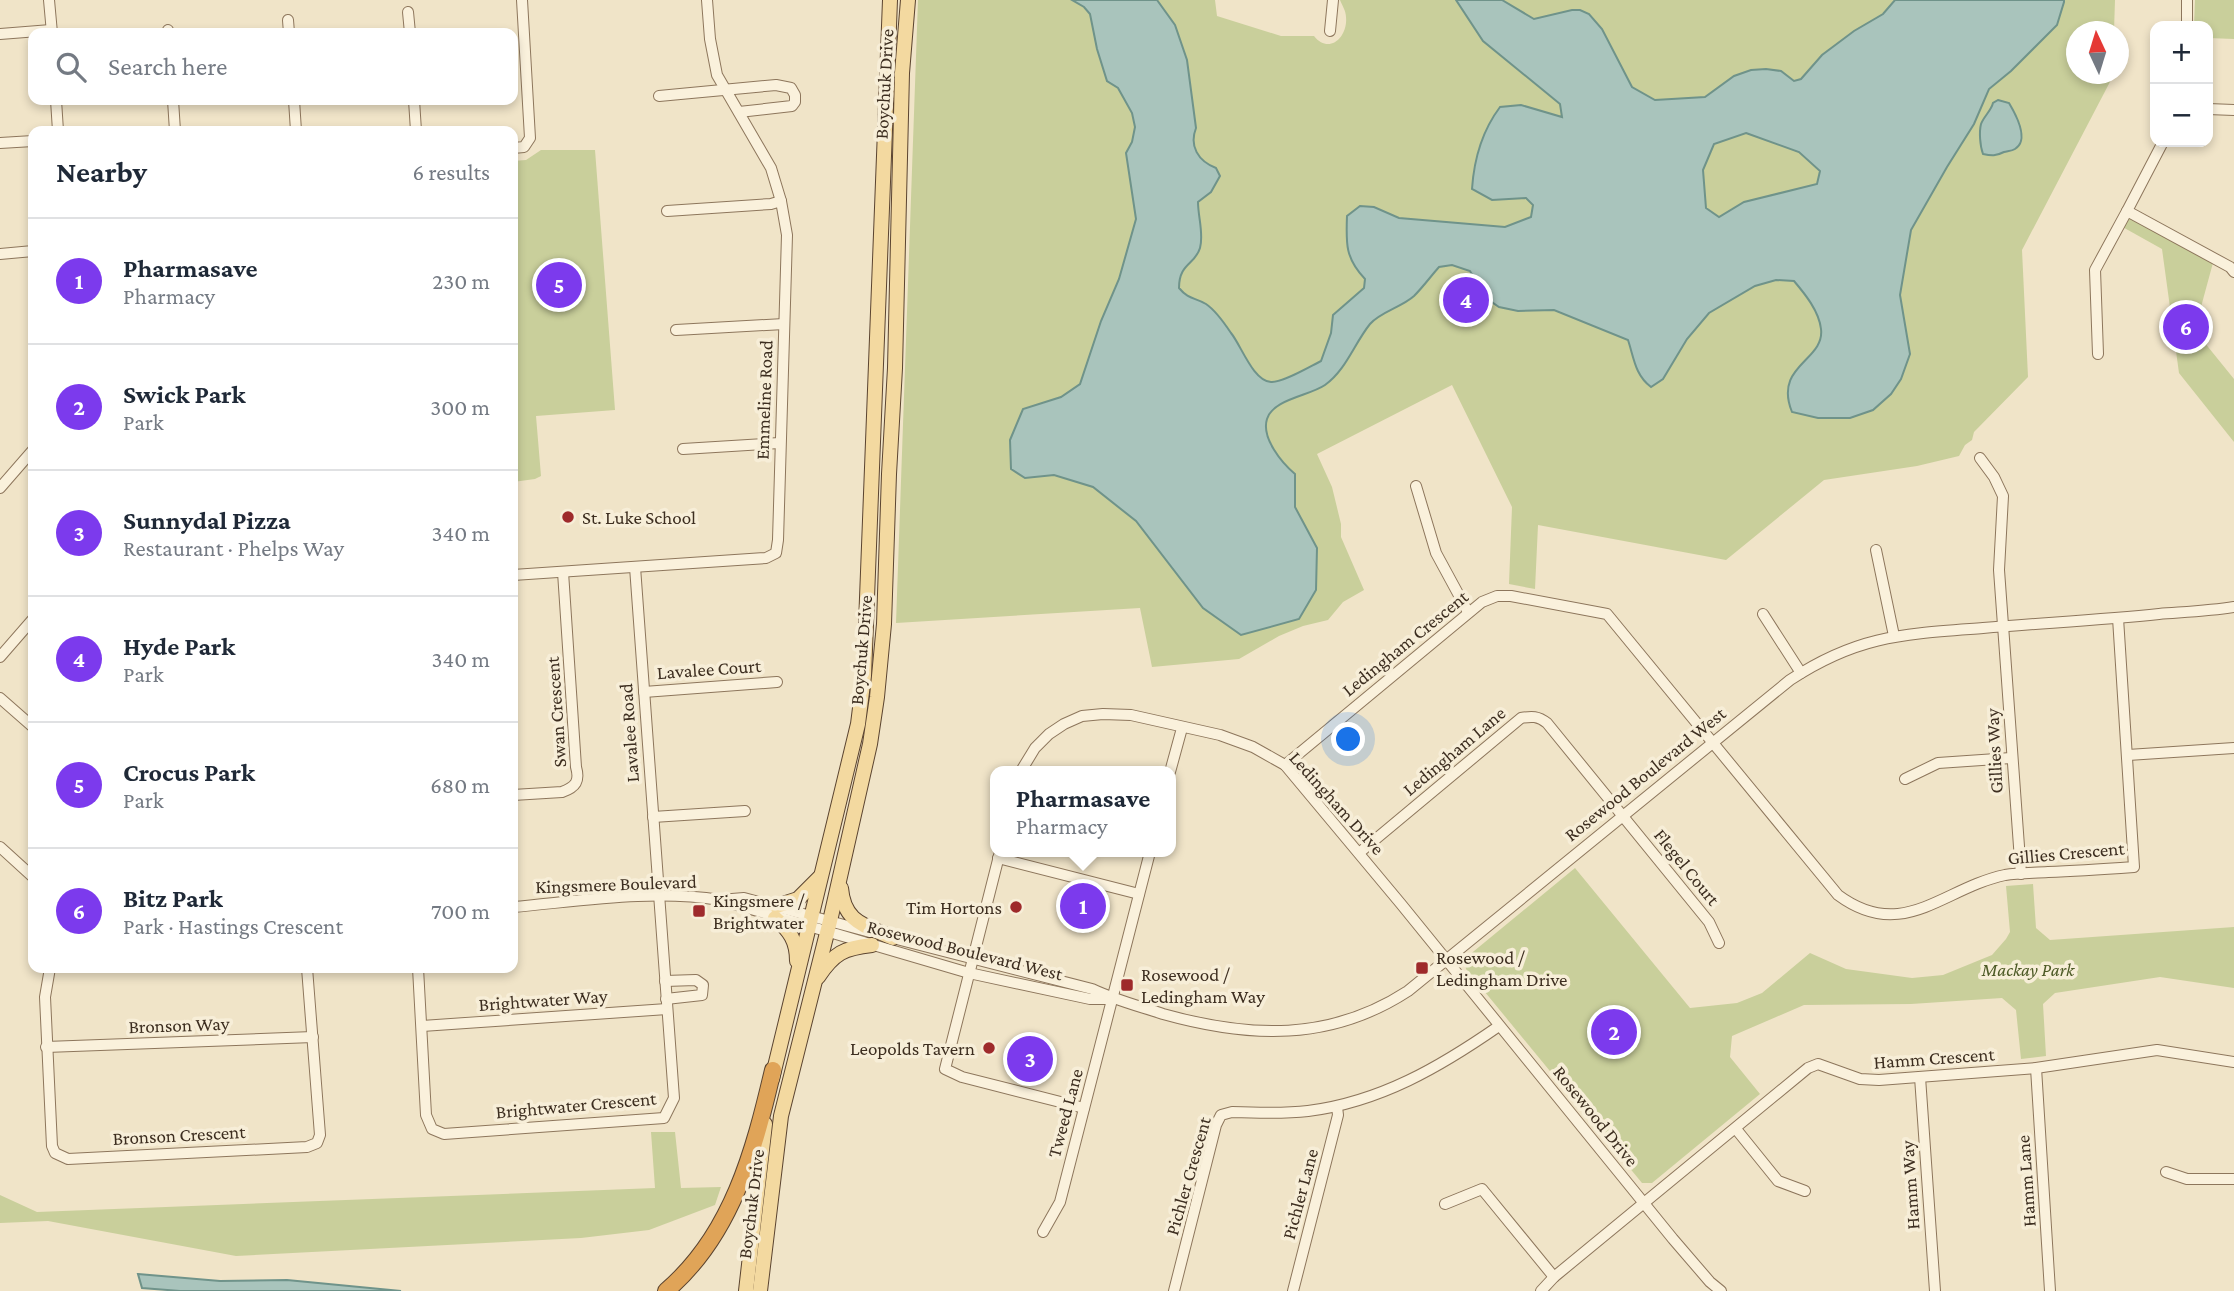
<!DOCTYPE html>
<html lang="en">
<head>
<meta charset="utf-8">
<style>
	:root { --surface:#fff; --page:#f6f6f7; --text:#1f2937; --muted:#747a83; --line:#e0e1e3; --accent:#7c3aed }
	body { margin:0; font-family:"Crimson Pro",serif; background:var(--page); color:var(--text) }
	.controls { position:absolute; right:21px; top:21px; display:grid; overflow:hidden; border-radius:14px; box-shadow:0 4px 10px #0003 }
	.controls button { width:63px; height:63px; display:grid; place-items:center; padding:0; border:0; border-bottom:2px solid var(--line); background:var(--surface); color:var(--text); font:35px sans-serif }
	.compass { position:absolute; left:2066px; top:21px; width:63px; height:63px; border-radius:50%; background:var(--surface); box-shadow:0 4px 10px #0003; rotate:356deg }
	.you { position:absolute; left:1349px; top:740px; width:24px; height:24px; margin:-18px; border:5px solid #fff; border-radius:50%; background:#1a73e8; box-shadow:0 0 0 10px #1a73e833 }
	.badge { display:grid; place-items:center; width:46px; height:46px; border-radius:50%; background:var(--accent); color:#fff; font-size:23px; font-weight:700 }
	.pin { position:absolute; translate:-50% -50%; border:4px solid #fff; box-shadow:0 2px 7px #0006 }
	.popup { position:absolute; left:990px; top:766px; width:186px; height:91px; box-sizing:border-box; display:grid; place-content:center; border-radius:14px; background:var(--surface); filter:drop-shadow(0 2px 5px #0005); font-size:23px; white-space:nowrap; color:var(--muted) }
	.popup b { font-size:26px; color:var(--text) }
	.popup::after { content:''; position:absolute; left:50%; top:100%; margin-left:-14px; border:14px solid transparent; border-top-color:var(--surface) }
	.list { margin:0; padding:0; list-style:none }
	h2 { display:flex; justify-content:space-between; align-items:center; height:91px; margin:0; padding:0 28px; font-size:30px }
	h2 small { font-size:23px; font-weight:400; color:var(--muted) }
	.list li { display:grid; grid-template-columns:46px 1fr auto; gap:21px; align-items:center; box-sizing:border-box; height:126px; padding:0 28px; border-top:2px solid var(--line) }
	.list b { display:block; font-size:26px; white-space:nowrap }
	.list p { margin:0; font-size:23px; white-space:nowrap; color:var(--muted) }
	.list em { font-size:23px; font-style:normal; color:var(--muted) }
	.icon { flex:none; width:38px; height:38px; fill:none; stroke:currentColor; stroke-width:2; stroke-linecap:round; stroke-linejoin:round }
	.map { position:relative; flex:none; width:2234px; height:1291px; overflow:hidden }
	.search { position:absolute; background:var(--surface); box-shadow:0 4px 10px #0003; left:28px; top:28px; width:490px; height:77px; display:flex; align-items:center; gap:18px; box-sizing:border-box; padding:0 24px; border-radius:14px; color:var(--muted); font-size:26px }
	.panel { position:absolute; background:var(--surface); box-shadow:0 4px 10px #0003; left:28px; top:126px; width:490px; height:847px; border-radius:14px }
	.map>svg:first-child { display:block }
	.green { fill:#c9cf9b }
	.water { fill:#a9c4bc; stroke:#6f938a; stroke-width:2; fill-rule:evenodd }
	.lines { fill:none; stroke-linecap:round; stroke-linejoin:round }
	.minor-casing { stroke:#8d765c; stroke-width:12 }
	.major-casing { stroke:#5b4430; stroke-width:16 }
	.highway-casing { stroke:#5b4430; stroke-width:18 }
	.minor { stroke:#faf1dc; stroke-width:10 }
	.major { stroke:#f3d9a0; stroke-width:14 }
	.highway { stroke:#e0a458; stroke-width:16 }
	.poi-dot { fill:#9e2a2b; stroke:#f7eed8; stroke-width:2.5 }
	.labels { text-anchor:middle; dominant-baseline:central; stroke-width:7; stroke-linejoin:round; paint-order:stroke }
	.street-label { font-size:19px; fill:#3d2e20; stroke:#f7eed8 }
	.poi-label { font-size:19px; fill:#3d2e20; stroke:#f7eed8; text-anchor:start }
	.park-label { font-size:19px; font-style:italic; fill:#4d5a26; stroke:#f7eed8 }
</style>
</head>
<body>
<div class="map">
<svg width="2234" height="1291" viewBox="0 0 2234 1291">
	<rect width="100%" height="100%" fill="#f0e4c8"/>
	<!-- green -->
	<g class="green">
		<path d="M 918,0 L 1215,0 L 1217,16 L 1281,36 L 1314,36 C 1329,55 1348,37 1346,17 C 1346,11 1342,5 1340,0 L 2115,0 L 2114,31 L 2076,32 L 2076,74 L 2112,74 L 2112,78 L 2022,250 L 2028,377 L 1974,432 L 1972,440 L 1965,445 L 1959,456 L 1917,466 L 1824,480 L 1726,560 L 1538,525 L 1535,589 L 1509,584 L 1512,507 L 1452,385 L 1317,454 L 1332,487 L 1341,524 L 1341,537 L 1364,590 L 1343,602 L 1328,620 L 1303,626 L 1279,636 L 1239,659 L 1152,667 L 1140,608 L 896,623 Z"/>
		<polygon points="2195,0 2234,0 2234,39 2208,38 2208,26 2194,26"/>
		<polygon points="541,150 595,150 615,410 536,416 541,476 535,479 513,482 513,161 526,160"/>
		<polygon points="2127,211 2214,259 2198,318 2200,337 2234,379 2234,442 2179,373 2162,249 2119,225"/>
		<polygon points="1575,868 1690,1008 1737,1003 1762,993 1810,953 1846,969 1912,978 1943,975 1992,955 2006,939 2010,932 2006,886 2033,884 2036,928 2050,940 2234,927 2234,988 2160,977 2055,993 2043,1004 2046,1056 2021,1059 2016,1010 2002,998 1911,1004 1804,1005 1732,1036 1730,1057 1760,1094 1652,1183 1642,1183 1466,969 1465,963 1468,956"/>
		<polygon points="651,1132 675,1132 681,1188 721,1187 715,1205 649,1230 581,1238 236,1256 48,1221 0,1223 0,1195 37,1212 655,1188"/>
	</g>
	<!-- water -->
	<g class="water">
		<path d="M 1072,0 L 1157,0 L 1175,25 L 1187,60 L 1196,128 C 1189,146 1198,161 1216,168 L 1220,176 L 1211,192 L 1198,202 C 1198,217 1204,234 1200,248 C 1195,265 1179,263 1179,288 C 1189,300 1194,297 1206,304 C 1215,310 1225,324 1231,333 C 1241,345 1253,381 1271,382 C 1282,383 1309,367 1321,361 L 1331,333 L 1333,315 L 1364,288 L 1365,279 C 1345,258 1346,243 1347,216 L 1360,206 L 1374,207 L 1399,218 L 1505,227 L 1531,217 L 1533,205 L 1526,198 L 1492,200 L 1472,189 C 1474,159 1482,131 1500,107 L 1521,105 L 1562,117 L 1560,104 L 1483,41 L 1456,0 L 1502,0 L 1534,19 L 1572,10 L 1580,10 L 1589,14 L 1602,29 L 1632,87 L 1655,100 L 1705,97 L 1734,76 L 1751,70 L 1766,69 L 1781,71 L 1794,81 L 1801,79 L 1822,55 L 1854,31 L 1883,14 L 1895,0 L 2064,0 L 2064,2 L 2057,25 L 2011,71 L 1989,89 L 1974,124 L 1947,167 L 1911,230 L 1900,295 L 1910,354 L 1901,379 L 1891,394 L 1873,410 L 1850,418 L 1818,418 L 1792,412 C 1773,365 1825,361 1821,329 C 1819,311 1805,294 1794,281 L 1776,280 L 1755,286 L 1709,313 L 1687,339 L 1663,379 L 1651,387 C 1635,375 1634,358 1628,340 L 1554,310 L 1518,311 L 1499,307 L 1486,298 L 1470,271 L 1452,265 L 1439,267 C 1431,276 1423,287 1414,296 C 1402,307 1380,312 1370,324 C 1354,344 1346,370 1325,385 C 1309,396 1273,399 1267,419 C 1261,438 1282,463 1295,474 L 1295,507 L 1317,548 L 1316,590 L 1299,619 L 1241,635 L 1203,608 L 1136,521 L 1093,487 L 1054,475 L 1025,478 L 1011,469 L 1010,440 L 1023,409 L 1061,397 L 1080,384 L 1101,321 L 1119,279 L 1136,219 L 1126,153 L 1132,142 L 1135,127 L 1132,113 L 1118,88 L 1107,81 L 1097,49 L 1090,14 L 1084,7 ZM 1746,133 L 1799,152 L 1820,171 L 1817,184 L 1744,202 L 1719,217 L 1706,208 L 1703,170 L 1714,144 Z"/>
		<path d="M 1998,100 L 2009,103 C 2015,113 2030,140 2015,149 C 2012,151 2008,151 2004,152 C 1996,156 1992,156 1983,154 C 1980,146 1979,132 1981,124 C 1984,116 1991,111 1993,103 Z"/>
		<polygon points="138,1274 220,1281 287,1280 401,1291 180,1291 142,1288"/>
	</g>
	<g class="lines">
		<defs>
			<g id="minor">
				<polyline points="49,0 52,33"/>
				<polyline points="408,12 410,33"/>
				<polyline points="288,20 289,33"/>
				<polyline points="2187,26 2187,0"/>
				<polyline points="168,30 169,33"/>
				<polyline points="1330,31 1333,0"/>
				<polyline points="0,34 51,30"/>
				<polyline points="659,96 776,85 791,88 795,95 795,102 792,106 739,112"/>
				<polyline points="56,100 58,131"/>
				<polyline points="173,100 175,131"/>
				<polyline points="294,100 296,131"/>
				<polyline points="414,100 416,131"/>
				<polyline points="2208,109 2234,110"/>
				<polyline points="2163,142 2127,211 2230,267 2234,272"/>
				<polyline points="0,143 33,141"/>
				<polyline points="513,148 524,147 530,138 522,0"/>
				<polyline points="667,211 771,204 781,201"/>
				<polyline points="0,254 33,251"/>
				<polyline points="676,330 784,324"/>
				<polyline points="2098,354 2095,270 2127,211"/>
				<polyline points="683,449 780,443"/>
				<polyline points="1980,458 1994,477 2003,496 1999,570 2021,874"/>
				<polyline points="1416,486 1436,553 1468,612"/>
				<polyline points="0,488 33,450"/>
				<polyline points="1876,550 1894,636"/>
				<polyline points="513,575 766,558 776,553 778,540 787,235 781,201 771,168 717,75 710,39 707,0"/>
				<polyline points="1763,614 1801,673"/>
				<polyline points="0,657 33,619"/>
				<polyline points="644,692 777,682"/>
				<polyline points="0,698 33,727"/>
				<polyline points="2128,755 2234,748"/>
				<path d="M 1285,765 L 1482,602 L 1497,596 L 1511,596 L 1607,614 L 1838,895 C 1903,943 1943,888 2005,875 C 2018,873 2034,873 2048,872 C 2077,871 2106,869 2134,867 L 2118,618"/>
				<polyline points="1021,771 1035,748 1049,734 1064,724 1082,716 1103,714 1131,715 1220,735 1253,747 1285,765 1401,904 1673,1239 1710,1282 1721,1291"/>
				<polyline points="1170,772 1182,728"/>
				<polyline points="1905,779 1938,763 2011,758"/>
				<path d="M 513,795 L 562,792 C 576,787 580,781 576,767 L 563,572"/>
				<polyline points="653,817 745,811"/>
				<polyline points="0,847 33,877"/>
				<polyline points="1000,852 945,1069 962,1077 1084,1108"/>
				<path d="M 1359,853 L 1521,718 C 1532,716 1538,716 1547,723 L 1709,922 L 1719,943"/>
				<polyline points="998,858 1139,894"/>
				<polyline points="720,900 744,898 870,932"/>
				<path d="M 513,907 C 581,901 652,889 720,900 L 969,973 L 1090,999 L 1108,999"/>
				<path d="M 885,936 L 1092,989 C 1115,1000 1139,1006 1163,1014 C 1249,1038 1330,1042 1408,991 L 1790,680 C 1858,635 1904,634 1983,628 C 2042,623 2101,620 2159,614 C 2184,612 2210,611 2234,607"/>
				<polyline points="50,968 45,997 52,1146 55,1153 68,1159 307,1147 317,1143 320,1135 307,968"/>
				<polyline points="418,968 426,1115 432,1129 444,1134 664,1118 674,1098 635,567"/>
				<polyline points="665,981 696,980 703,985 702,995 666,999"/>
				<polyline points="422,1026 667,1009"/>
				<polyline points="46,1047 313,1037"/>
				<polyline points="2036,1068 2050,1291"/>
				<polyline points="1920,1077 1935,1291"/>
				<polyline points="1736,1129 1778,1181 1805,1191"/>
				<polyline points="2166,1172 2187,1179 2234,1179"/>
				<polyline points="1445,1204 1482,1189 1554,1277"/>
				<polyline points="1043,1232 1060,1202 1150,852"/>
				<path d="M 1174,1291 L 1216,1125 L 1221,1115 L 1232,1112 C 1257,1113 1283,1114 1308,1111 C 1380,1102 1440,1067 1499,1026"/>
				<polyline points="1293,1291 1338,1115 1337,1107"/>
				<polyline points="1541,1291 1554,1277 1808,1068 1818,1064 1860,1079 1879,1080 2036,1068 2157,1050 2234,1062"/>
			</g>
			<g id="major">
				<path d="M 841,888 C 844,923 865,925 893,938"/>
				<polyline points="776,906 798,899 820,877"/>
				<path d="M 775,918 C 790,931 797,941 797,961"/>
				<path d="M 818,977 C 834,953 844,948 872,945"/>
				<polyline points="772,1079 858,724 864,676 890,0"/>
				<polyline points="746,1291 765,1124"/>
				<polyline points="760,1291 781,1116 830,921 870,744 877,697 884,624 889,474 895,368 902,73 908,0"/>
			</g>
			<path id="highway" d="M 666,1291 C 732,1235 754,1151 773,1070"/>
		</defs>
		<!-- minor casing -->
		<use href="#minor" class="minor-casing"/>
		<!-- major casing -->
		<use href="#major" class="major-casing"/>
		<!-- highway casing -->
		<use href="#highway" class="highway-casing"/>
		<!-- minor -->
		<use href="#minor" class="minor"/>
		<!-- major -->
		<use href="#major" class="major"/>
		<!-- highway -->
		<use href="#highway" class="highway"/>
	</g>
	<!-- markers -->
	<g class="poi-dot">
		<circle cx="568" cy="517" r="7"/>
		<circle cx="1016" cy="907" r="7"/>
		<rect x="692" y="904" width="14" height="14" rx="3.5"/>
		<rect x="1415" y="961" width="14" height="14" rx="3.5"/>
		<rect x="1120" y="978" width="14" height="14" rx="3.5"/>
		<circle cx="989" cy="1048" r="7"/>
	</g>
	<g class="labels">
		<!-- street labels -->
		<g class="street-label">
			<text transform="translate(884 84) rotate(-87)">Boychuk Drive</text>
			<text transform="translate(764 400) rotate(-88)">Emmeline Road</text>
			<text transform="translate(1405 643) rotate(-39)">Ledingham Crescent</text>
			<text transform="translate(861 650) rotate(-85)">Boychuk Drive</text>
			<text transform="translate(709 669) rotate(-4)">Lavalee Court</text>
			<text transform="translate(556 712) rotate(-94)">Swan Crescent</text>
			<text transform="translate(629 733) rotate(-94)">Lavalee Road</text>
			<text transform="translate(1454 751) rotate(-40)">Ledingham Lane</text>
			<text transform="translate(1994 751) rotate(-93)">Gillies Way</text>
			<text transform="translate(1645 774) rotate(-39)">Rosewood Boulevard West</text>
			<text transform="translate(1337 803) rotate(48)">Ledingham Drive</text>
			<text transform="translate(2066 853) rotate(-5)">Gillies Crescent</text>
			<text transform="translate(1687 867) rotate(51)">Flegel Court</text>
			<text transform="translate(616 884) rotate(-2)">Kingsmere Boulevard</text>
			<text transform="translate(965 950) rotate(14)">Rosewood Boulevard West</text>
			<text transform="translate(543 1000) rotate(-4)">Brightwater Way</text>
			<text transform="translate(179 1025) rotate(-2)">Bronson Way</text>
			<text transform="translate(1934 1058) rotate(-4)">Hamm Crescent</text>
			<text transform="translate(576 1105) rotate(-5)">Brightwater Crescent</text>
			<text transform="translate(1065 1113) rotate(-75)">Tweed Lane</text>
			<text transform="translate(1596 1116) rotate(51)">Rosewood Drive</text>
			<text transform="translate(179 1135) rotate(-3)">Bronson Crescent</text>
			<text transform="translate(1188 1176) rotate(-74)">Pichler Crescent</text>
			<text transform="translate(2026 1181) rotate(-94)">Hamm Lane</text>
			<text transform="translate(1910 1185) rotate(-94)">Hamm Way</text>
			<text transform="translate(1300 1194) rotate(-75)">Pichler Lane</text>
			<text transform="translate(751 1204) rotate(-83)">Boychuk Drive</text>
		</g>
		<!-- poi labels -->
		<g class="poi-label">
			<text x="582" y="517">St. Luke School</text>
			<text x="713" y="900">Kingsmere /<tspan x="713" dy="22">Brightwater</tspan></text>
			<text x="1002" y="907" text-anchor="end">Tim Hortons</text>
			<text x="1436" y="957">Rosewood /<tspan x="1436" dy="22">Ledingham Drive</tspan></text>
			<text x="1141" y="974">Rosewood /<tspan x="1141" dy="22">Ledingham Way</tspan></text>
			<text x="975" y="1048" text-anchor="end">Leopolds Tavern</text>
		</g>
		<!-- park labels -->
		<g class="park-label">
			<text x="2028" y="969">Mackay Park</text>
		</g>
	</g>
</svg>
<div class="controls">
<button>+</button>
<button>−</button>
</div>
<svg class="compass" viewBox="-18 -18 36 36"><path d="M0-13l5 13h-10z" fill="#e53935"/><path d="M0 13l5-13h-10z" fill="#747a83"/></svg>
<div class="you"></div>
<div class="pin badge" style="left:1083px;top:906px">1</div>
<div class="popup"><b>Pharmasave</b>Pharmacy</div>
<div class="pin badge" style="left:1614px;top:1032px">2</div>
<div class="pin badge" style="left:1030px;top:1059px">3</div>
<div class="pin badge" style="left:1466px;top:300px">4</div>
<div class="pin badge" style="left:559px;top:285px">5</div>
<div class="pin badge" style="left:2186px;top:327px">6</div>
<div class="search"><svg class="icon" aria-label="search" viewBox="0 0 24 24"><circle cx="10" cy="10" r="6"/><path d="M15 15l6 6"/></svg>Search here</div>
<section class="panel">
<h2>Nearby<small>6 results</small></h2>
<ul class="list">
<li><span class="badge">1</span><div><b>Pharmasave</b><p>Pharmacy</p></div><em>230 m</em></li>
<li><span class="badge">2</span><div><b>Swick Park</b><p>Park</p></div><em>300 m</em></li>
<li><span class="badge">3</span><div><b>Sunnydal Pizza</b><p>Restaurant · Phelps Way</p></div><em>340 m</em></li>
<li><span class="badge">4</span><div><b>Hyde Park</b><p>Park</p></div><em>340 m</em></li>
<li><span class="badge">5</span><div><b>Crocus Park</b><p>Park</p></div><em>680 m</em></li>
<li><span class="badge">6</span><div><b>Bitz Park</b><p>Park · Hastings Crescent</p></div><em>700 m</em></li>
</ul>
</section>
</div>
</body>
</html>
